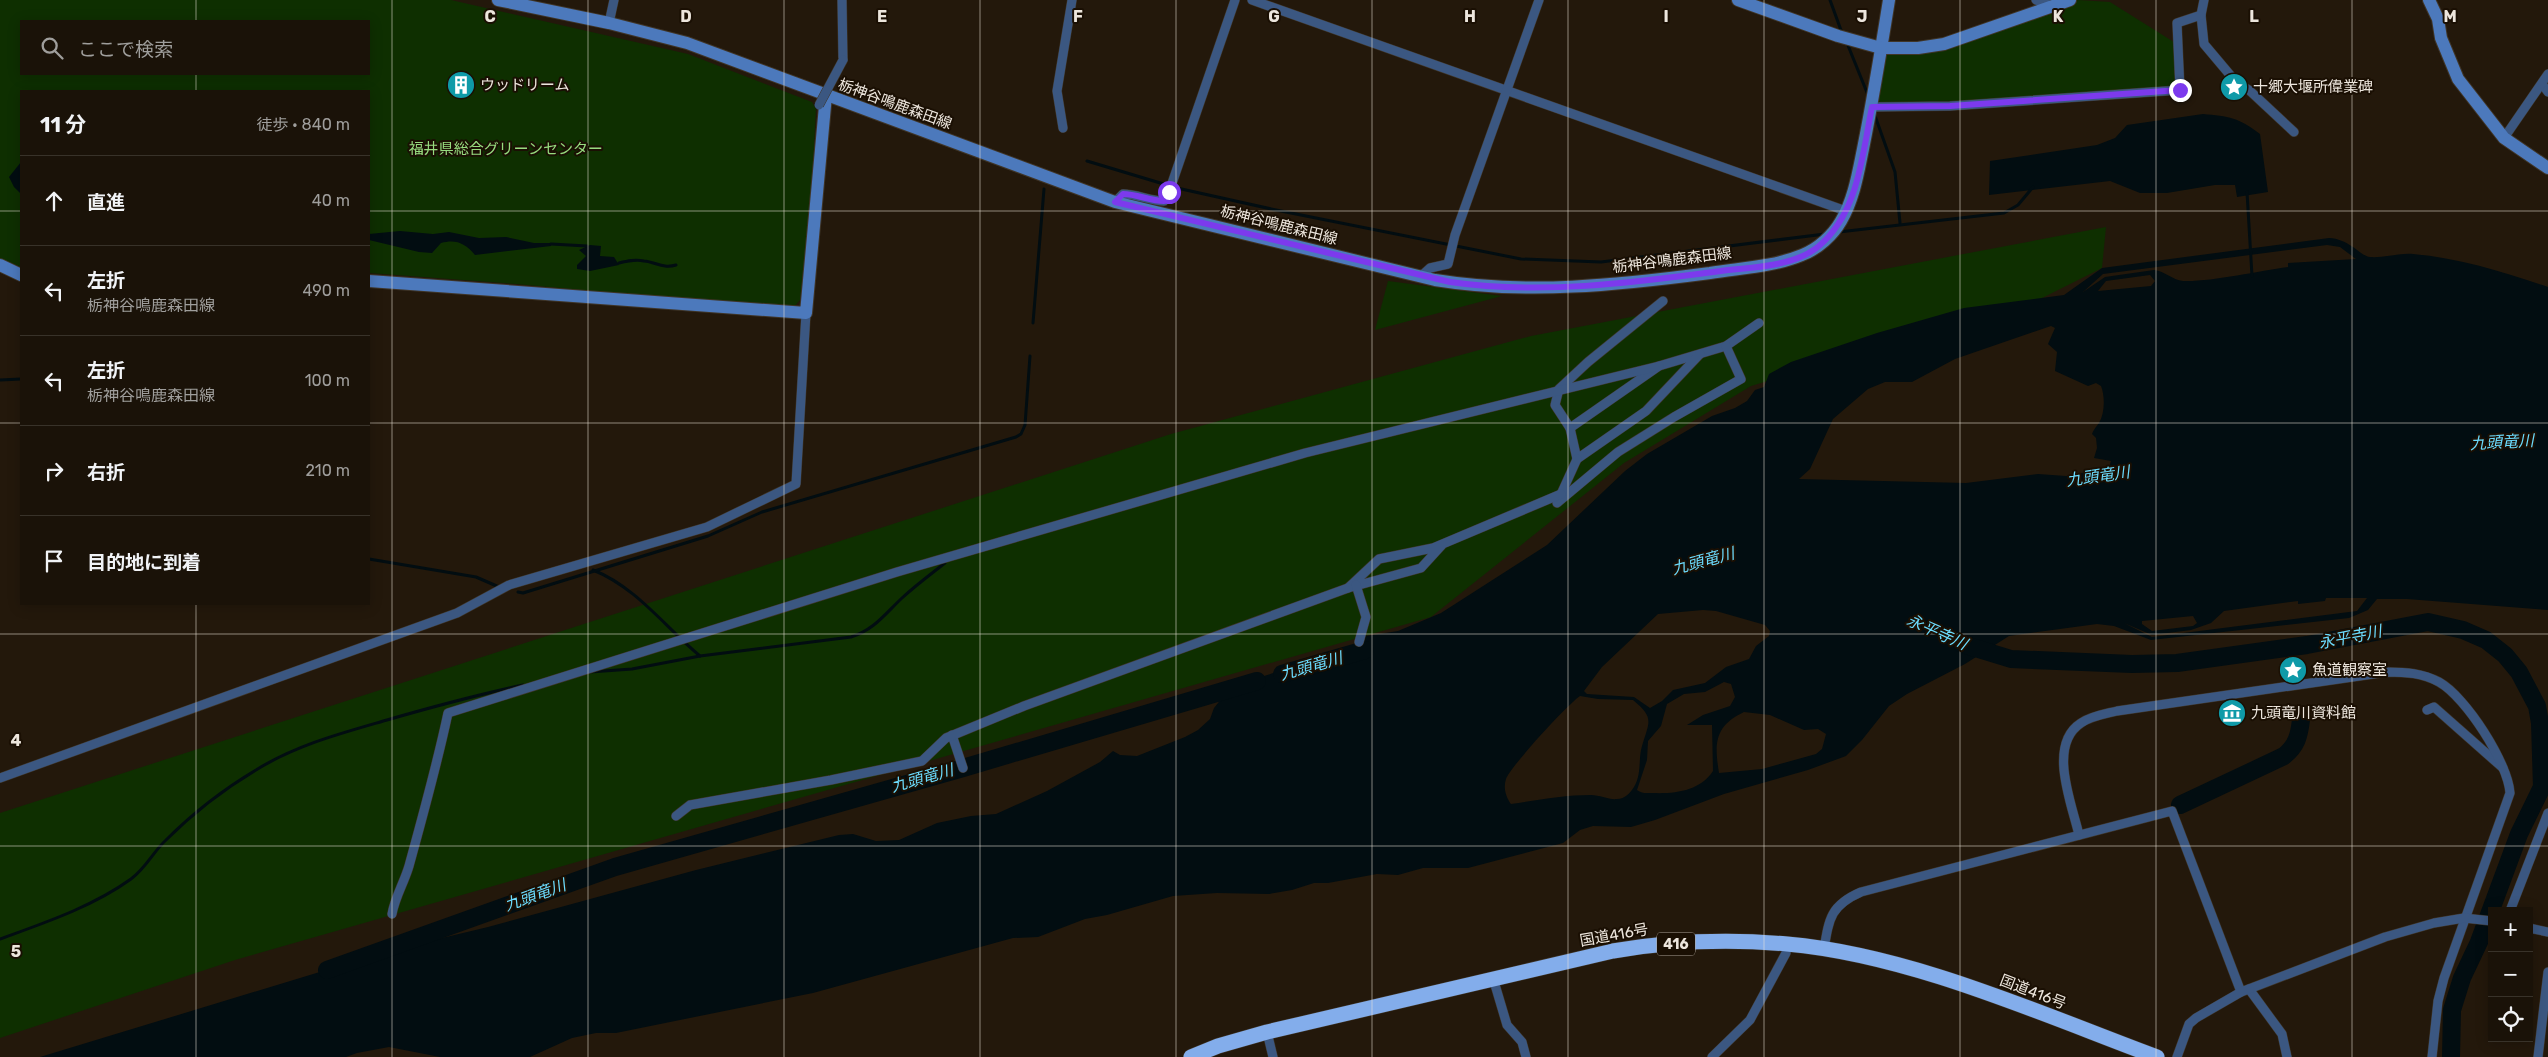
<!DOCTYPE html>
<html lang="ja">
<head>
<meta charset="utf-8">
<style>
	:root { --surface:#1a1208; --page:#231b12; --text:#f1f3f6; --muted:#9f9e9c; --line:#383229 }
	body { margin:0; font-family:Rubik,"Noto Sans JP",sans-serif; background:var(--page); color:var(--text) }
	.controls { position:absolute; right:15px; bottom:15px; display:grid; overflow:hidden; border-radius:0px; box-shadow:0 2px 12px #0003 }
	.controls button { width:45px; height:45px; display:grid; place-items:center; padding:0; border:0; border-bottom:1px solid var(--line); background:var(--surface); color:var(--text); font:25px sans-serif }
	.stop { position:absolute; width:15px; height:15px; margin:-11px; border:4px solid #7c3aed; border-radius:50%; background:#fff }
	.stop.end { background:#7c3aed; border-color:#fff; box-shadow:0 1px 5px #0008 }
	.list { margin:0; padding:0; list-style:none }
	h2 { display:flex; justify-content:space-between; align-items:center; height:65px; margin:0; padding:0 20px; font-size:21px }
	h2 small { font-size:16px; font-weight:400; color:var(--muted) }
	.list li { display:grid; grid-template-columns:32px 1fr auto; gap:15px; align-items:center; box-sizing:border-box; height:90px; padding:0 20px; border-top:1px solid var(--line) }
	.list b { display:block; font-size:19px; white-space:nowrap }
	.list p { margin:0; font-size:16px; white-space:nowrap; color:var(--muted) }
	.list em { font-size:16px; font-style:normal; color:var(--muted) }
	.icon { flex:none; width:28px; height:28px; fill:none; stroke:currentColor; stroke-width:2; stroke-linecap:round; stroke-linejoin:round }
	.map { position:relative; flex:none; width:2548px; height:1057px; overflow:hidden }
	.search { position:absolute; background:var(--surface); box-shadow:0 2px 12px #0003; left:20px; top:20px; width:350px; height:55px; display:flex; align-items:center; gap:12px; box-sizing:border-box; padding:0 18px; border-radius:0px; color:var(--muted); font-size:19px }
	.panel { position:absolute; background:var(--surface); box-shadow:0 2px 12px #0003; left:20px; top:90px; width:350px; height:515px; border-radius:0px }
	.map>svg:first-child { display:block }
	.green { fill:#0e2f00; fill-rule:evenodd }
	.water { fill:#020d11; fill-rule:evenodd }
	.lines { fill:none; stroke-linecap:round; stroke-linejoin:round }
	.stream { stroke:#020d11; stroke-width:3 }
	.river { stroke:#020d11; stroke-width:18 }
	.street-casing { stroke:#3f3528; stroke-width:10 }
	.secondary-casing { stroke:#3f3528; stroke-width:14 }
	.highway-casing { stroke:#3f3528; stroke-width:16 }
	.street { stroke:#3b5781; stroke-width:9 }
	.secondary { stroke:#4c79bc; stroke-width:12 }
	.highway { stroke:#83adeb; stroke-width:15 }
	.street-bridge-casing { stroke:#3f3528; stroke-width:10; stroke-linecap:butt }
	.street-bridge { stroke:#3b5781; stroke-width:9 }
	.route { stroke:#7c3aed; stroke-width:6 }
	.grid { fill:none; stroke:#ede6dd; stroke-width:1; stroke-opacity:0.55 }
	.labels { text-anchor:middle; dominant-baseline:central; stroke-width:4; stroke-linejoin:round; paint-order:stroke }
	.shield { fill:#1a0f03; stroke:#aea69c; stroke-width:1 }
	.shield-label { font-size:14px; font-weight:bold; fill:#ede6dd }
	.poi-label { font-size:15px; fill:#ede6dd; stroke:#1a0f03; text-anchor:start }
	.street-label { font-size:15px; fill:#ede6dd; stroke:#1a0f03 }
	.park-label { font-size:15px; fill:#97db7f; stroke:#1a0f03 }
	.water-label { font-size:16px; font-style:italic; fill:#6bdbfd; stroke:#1a0f03 }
	.grid-label { font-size:16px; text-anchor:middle; font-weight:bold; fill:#ede6dd; stroke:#1a0f03; stroke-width:4; stroke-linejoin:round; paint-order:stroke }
</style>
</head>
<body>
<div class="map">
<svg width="2548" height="1057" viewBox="0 0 2548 1057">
	<rect width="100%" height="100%" fill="#23180b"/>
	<!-- green -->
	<g class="green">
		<path d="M 0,0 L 451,0 L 688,54 L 812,102 L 816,109 L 812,187 L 800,300 L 792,309 L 516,284 L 369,273 L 369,91 L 21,91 L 21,267 L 0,259 ZM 21,21 L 369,21 L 369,74 L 21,74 Z"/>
		<polygon points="2078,0 2110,2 2177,44 2180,90 1872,107 1881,48 1971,35"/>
		<polygon points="2106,227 2102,268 2040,299 1751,386 1624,463 1431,617 235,960 0,1038 0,813 1171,434 1531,336"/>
		<polygon points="1388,281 1502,296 1375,330"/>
	</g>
	<!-- water -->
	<g class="water">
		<path d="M 2203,114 C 2228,116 2240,118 2260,134 L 2268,192 L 2237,197 L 2235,185 L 2215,185 L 2167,193 L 2140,193 L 2110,181 L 1989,195 L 1990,161 L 2097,145 L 2115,138 L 2127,125 Z"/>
		<polygon points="21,162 21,194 14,187 9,177"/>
		<path d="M 400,231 L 433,234 L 449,232 L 479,238 L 506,237 L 534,243 L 552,243 L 551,246 L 475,255 C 465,243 456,239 441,243 L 432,253 L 419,252 L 369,240 L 369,234 Z"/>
		<path d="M 2329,238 C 2350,239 2360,256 2370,257 C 2384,258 2399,253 2413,254 C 2459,258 2504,272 2548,287 L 2548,610 L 2407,599 L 2377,599 L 2368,610 L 2349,618 L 2151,640 L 2114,626 L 2097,624 L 2009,636 L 1965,664 L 1907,694 L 1889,706 L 1862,740 L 1846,756 L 1808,770 L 1724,794 L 1655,820 L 1631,827 L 1593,826 L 1580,830 L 1563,843 L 1468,868 L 1423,868 L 1398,875 L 1377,874 L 1328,883 L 1314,883 L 1292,890 L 1269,894 L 1217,893 L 1173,896 L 1107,915 L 1085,919 L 1038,937 L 1013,938 L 813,993 L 616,1033 L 596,1033 L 572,1038 L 530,1057 L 440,1057 L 389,1047 L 357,1053 L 346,1057 L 40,1057 L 392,950 L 488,927 L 696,870 L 839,835 L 853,834 L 876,841 L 899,840 L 937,823 L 971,816 L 996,814 L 1047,791 L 1100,762 L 1113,751 L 1120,755 L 1137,756 L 1185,737 L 1198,730 L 1210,719 L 1214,708 L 1226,693 L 1242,683 L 1295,666 L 1307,668 L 1327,666 L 1340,659 L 1366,636 L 1398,631 L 1441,613 L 1547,545 L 1625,471 L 1647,454 L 1712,416 L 1735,408 L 1747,401 L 1755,390 L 1764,387 L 1769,374 L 1791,362 L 1877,333 L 1964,308 L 2064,295 L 2102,268 ZM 2327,245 L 2340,247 L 2356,259 L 2288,263 L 2288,267 C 2258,271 2211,282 2183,281 C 2172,280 2165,271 2154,270 L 2105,277 L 2083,292 L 2103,274 ZM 2150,275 L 2155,281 L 2151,286 L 2098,291 L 2106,281 ZM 2051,326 L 2055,328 L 2048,344 L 2057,352 L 2055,371 L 2088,386 L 2096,383 L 2101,386 C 2105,396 2105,413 2099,423 C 2096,427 2094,429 2092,434 L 2096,438 L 2097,448 L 2094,458 L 2111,461 L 2109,468 L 2066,476 L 2038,474 L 1966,483 L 1799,479 L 1810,469 L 1833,419 L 1868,389 L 1885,382 L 1912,382 L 1955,359 ZM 2326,598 L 2367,598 L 2357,611 L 2349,612 L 2152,637 L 2124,623 L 2152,635 L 2191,630 L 2211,623 L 2224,611 L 2298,601 L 2298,604 L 2325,601 ZM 1703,610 L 1716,611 L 1765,625 L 1770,631 L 1769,636 L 1756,646 L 1749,659 L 1726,667 L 1705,683 L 1673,690 L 1662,701 L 1650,708 L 1634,697 L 1587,694 L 1584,691 L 1602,667 L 1658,614 ZM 2193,616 L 2197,623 L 2193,626 L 2152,631 L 2142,624 L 2142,621 ZM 1724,682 L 1731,684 L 1735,697 L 1730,706 L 1703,715 L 1687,725 L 1712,725 L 1713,771 C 1700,791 1675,794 1652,793 C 1647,793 1642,794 1637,790 L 1647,760 L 1648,741 L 1661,726 L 1667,704 L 1684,694 L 1705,692 ZM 1580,696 L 1598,699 L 1633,700 C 1655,718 1649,722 1642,746 C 1638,759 1642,774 1634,787 C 1630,793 1625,799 1617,799 C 1609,800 1600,795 1591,795 C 1564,795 1538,800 1511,804 C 1506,797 1503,788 1506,779 C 1510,767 1568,704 1580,696 ZM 1744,712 L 1770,715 L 1804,730 L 1818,729 L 1826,734 L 1822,749 L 1816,754 L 1762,769 L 1719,773 C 1714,742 1715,726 1744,712 Z"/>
		<polygon points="590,245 601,246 600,256 614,257 619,265 590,271 577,269 577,265 586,256 579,250"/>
	</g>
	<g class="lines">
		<!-- stream -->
		<g class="stream">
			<polyline points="1830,0 1842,33"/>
			<polyline points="1847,43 1868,95"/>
			<polyline points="1874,113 1895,172 1900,223"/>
			<polyline points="1087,161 1177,188 1276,210 1521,259 1601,262 1825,234"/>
			<polyline points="2247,192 2252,276"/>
			<polyline points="1839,232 2004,213 2018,205 2033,187"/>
			<polyline points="551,244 587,246"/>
			<path d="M 619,263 C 627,261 635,259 644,261 C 656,262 663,269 676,265"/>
			<polyline points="1033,323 1044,189"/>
			<polyline points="0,380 21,379"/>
			<polyline points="369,559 476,577 499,587"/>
			<path d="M 593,570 C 636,587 665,627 700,656"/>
			<polyline points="518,592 523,593 708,536 762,512 1016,437 1021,434 1025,425 1030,356"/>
			<path d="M 590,672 L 632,669 L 700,656 L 851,637 C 874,630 885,614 902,598 C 916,585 931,574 945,563"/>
			<path d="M 0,939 C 44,923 92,907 131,879 C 146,868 153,852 166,840 C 192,814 224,789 256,770 C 296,745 342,733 387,720 C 432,707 477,695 523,685"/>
		</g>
		<!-- river -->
		<g class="river">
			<polyline points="1962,644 2011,659 2132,664 2177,663 2307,645 2428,622 2463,630 2486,640 2505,655 2519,672 2537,706 2540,723 2542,787 2519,834 2479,942 2462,978 2452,1010 2451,1057"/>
			<polyline points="1282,674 1365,650"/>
			<path d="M 2180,805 L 2284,756 C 2297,745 2299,736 2301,720"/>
			<polyline points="327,970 615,867 963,768 1257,681"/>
		</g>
		<defs>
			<g id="street">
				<polyline points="842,0 843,60"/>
				<polyline points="1252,0 1846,211"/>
				<polyline points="2036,0 2052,6"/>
				<polyline points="2201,15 2204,44 2236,82 2249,90 2294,132"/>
				<polyline points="609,23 614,0"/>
				<polyline points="2542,84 2548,92"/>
				<polyline points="1872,107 1950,106 2180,90 2177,23 2201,15 2204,0"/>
				<polyline points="1063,128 1057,91 1072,0"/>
				<polyline points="2504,138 2548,74"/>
				<path d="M 1115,202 L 1123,194 C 1137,194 1150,201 1164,201 L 1169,192 L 1235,0"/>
				<polyline points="1420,277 1430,268 1448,264 1455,235 1539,0"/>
				<polyline points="1663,301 1588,362 1559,389 1555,405 1570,428 1659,366 1726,346 1759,323"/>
				<polyline points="1570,428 1577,459 1646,411 1700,354"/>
				<polyline points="1577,459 1557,503 1618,452 1674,417 1741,379 1726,346"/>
				<polyline points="1442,545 1421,568 1348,588 1379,559 1433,548 1561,494"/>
				<polyline points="1356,585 1366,617 1359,642"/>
				<polyline points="2427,710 2434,707 2503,768"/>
				<polyline points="952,735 963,768"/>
				<polyline points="0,778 457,613 509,585 707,527 796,484 806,313"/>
				<polyline points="676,816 690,805 831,780 922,761 946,738 1024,706 1348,588"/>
				<path d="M 2079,835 C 2072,804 2047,745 2081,723 C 2091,716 2105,714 2117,711 L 2387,672 C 2406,672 2422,673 2439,682 C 2466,697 2508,763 2510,793 L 2444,978 L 2438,1001 L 2432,1057"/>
				<polyline points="2510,911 2548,813"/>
				<path d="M 392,914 C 395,897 404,883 409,866 C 423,815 437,765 448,713 L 897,572 L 1305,453 L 1659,366"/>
				<polyline points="2529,928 2548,932"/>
				<path d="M 1824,949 C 1829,918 1831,905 1861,892 L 2172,811 L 2241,992"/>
				<polyline points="1493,978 1507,1025 1522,1042 1526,1057"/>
				<polyline points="2249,989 2282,1034 2287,1057"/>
				<polyline points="1267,1032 1273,1057"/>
				<polyline points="1712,1057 1750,1020 1786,953 1787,944"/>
				<polyline points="2177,1057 2189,1024 2196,1018 2241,992 2385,937 2434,923 2464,918 2492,921"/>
				<polyline points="2538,1057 2548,972"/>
			</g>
			<g id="secondary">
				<path d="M 498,0 L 609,23 L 687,43 L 1115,202 L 1435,280 C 1526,295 1619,285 1710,273 C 1740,268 1773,267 1802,255 C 1818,249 1833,235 1841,221 C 1854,199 1858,173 1863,149 C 1873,99 1881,50 1889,0"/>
				<polyline points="1738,0 1838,36 1881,48 1918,48 1944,44 2070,0"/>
				<polyline points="2429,0 2438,19 2441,38 2458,79 2504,138 2548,168"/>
				<polyline points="0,265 21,275"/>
				<polyline points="369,281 806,313 826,95"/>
			</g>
			<path id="highway" d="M 1191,1057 L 1218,1046 L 1267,1032 L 1613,951 C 1670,941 1730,939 1787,944 C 1911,955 2041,1014 2157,1057"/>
		</defs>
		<!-- street casing -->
		<use href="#street" class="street-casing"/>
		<!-- secondary casing -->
		<use href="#secondary" class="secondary-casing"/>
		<!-- highway casing -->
		<use href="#highway" class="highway-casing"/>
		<!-- street -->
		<use href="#street" class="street"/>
		<!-- secondary -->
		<use href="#secondary" class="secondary"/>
		<!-- highway -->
		<use href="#highway" class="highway"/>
		<defs>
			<polyline id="street-bridge" points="819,105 843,60"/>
		</defs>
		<!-- street-bridge casing -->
		<use href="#street-bridge" class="street-bridge-casing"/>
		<!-- street-bridge -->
		<use href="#street-bridge" class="street-bridge"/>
	</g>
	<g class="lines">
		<!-- route -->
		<path class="route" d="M 1169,192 L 1164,201 C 1150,201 1137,194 1123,194 L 1115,202 L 1450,282 C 1540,295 1631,283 1721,271 C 1752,267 1794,267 1819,246 C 1859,212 1862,155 1872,107 L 1950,106 L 2180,90"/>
	</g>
	<!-- grid -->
	<path class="grid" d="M 196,0 L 196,21M 392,0 L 392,1057M 588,0 L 588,1057M 784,0 L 784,1057M 980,0 L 980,1057M 1176,0 L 1176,1057M 1372,0 L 1372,1057M 1568,0 L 1568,1057M 1764,0 L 1764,1057M 1960,0 L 1960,1057M 2156,0 L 2156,1057M 2352,0 L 2352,1057M 196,74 L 196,91M 0,211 L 21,211M 369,211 L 2548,211M 0,423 L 21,423M 369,423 L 2548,423M 196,604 L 196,1057M 0,634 L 2548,634M 0,846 L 2548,846"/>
	<!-- icons -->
	<defs>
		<symbol id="building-disc" viewBox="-11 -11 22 22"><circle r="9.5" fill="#0f9aa8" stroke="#1a0f03"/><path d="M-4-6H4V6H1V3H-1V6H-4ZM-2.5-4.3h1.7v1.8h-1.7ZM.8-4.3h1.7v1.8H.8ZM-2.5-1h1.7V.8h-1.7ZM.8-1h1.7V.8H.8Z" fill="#fff"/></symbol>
		<symbol id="sight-disc" viewBox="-11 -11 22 22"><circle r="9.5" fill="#0f9aa8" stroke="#1a0f03"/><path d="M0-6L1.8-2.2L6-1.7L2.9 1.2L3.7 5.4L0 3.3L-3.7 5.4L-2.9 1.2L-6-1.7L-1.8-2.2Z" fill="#fff"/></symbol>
		<symbol id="museum-disc" viewBox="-11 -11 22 22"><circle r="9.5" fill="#0f9aa8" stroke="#1a0f03"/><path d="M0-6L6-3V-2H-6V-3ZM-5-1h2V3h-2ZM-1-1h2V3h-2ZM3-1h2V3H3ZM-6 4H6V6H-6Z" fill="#fff"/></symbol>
	</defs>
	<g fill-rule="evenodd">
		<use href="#building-disc" x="445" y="69" width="32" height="32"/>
		<use href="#sight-disc" x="2218" y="71" width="32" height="32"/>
		<use href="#sight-disc" x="2277" y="654" width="32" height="32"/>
		<use href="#museum-disc" x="2216" y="697" width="32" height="32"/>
	</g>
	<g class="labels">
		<!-- shield labels -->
		<rect class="shield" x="1657" y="932.5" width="38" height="23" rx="4"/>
		<g class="shield-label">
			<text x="1676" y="944">416</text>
		</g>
		<!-- poi labels -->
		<g class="poi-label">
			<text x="480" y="85">ウッドリーム</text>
			<text x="2253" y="87">十郷大堰所偉業碑</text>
			<text x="2312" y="670">魚道観察室</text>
			<text x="2251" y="713">九頭竜川資料館</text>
		</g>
		<!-- street labels -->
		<g class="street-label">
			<text transform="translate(895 104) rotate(20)">栃神谷鳴鹿森田線</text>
			<text transform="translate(1279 225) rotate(14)">栃神谷鳴鹿森田線</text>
			<text transform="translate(1672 260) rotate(-7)">栃神谷鳴鹿森田線</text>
			<text transform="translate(1614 935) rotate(-10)">国道416号</text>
			<text transform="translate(2033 992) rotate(21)">国道416号</text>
		</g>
		<!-- park labels -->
		<g class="park-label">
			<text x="506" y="149">福井県総合グリーンセンター</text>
		</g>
		<!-- water labels -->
		<g class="water-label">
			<text transform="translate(2502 442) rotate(-3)">九頭竜川</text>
			<text transform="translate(2098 476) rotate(-8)">九頭竜川</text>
			<text transform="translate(1703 561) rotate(-15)">九頭竜川</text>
			<text transform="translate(1937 632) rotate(24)">永平寺川</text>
			<text transform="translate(2350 637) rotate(-11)">永平寺川</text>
			<text transform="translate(1311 666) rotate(-16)">九頭竜川</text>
			<text transform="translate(922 778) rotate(-16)">九頭竜川</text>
			<text transform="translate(535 895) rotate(-20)">九頭竜川</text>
		</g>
	</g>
	<g class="grid-label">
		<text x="490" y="22">C</text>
		<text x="686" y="22">D</text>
		<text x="882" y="22">E</text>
		<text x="1078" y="22">F</text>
		<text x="1274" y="22">G</text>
		<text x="1470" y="22">H</text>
		<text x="1666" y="22">I</text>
		<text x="1862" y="22">J</text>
		<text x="2058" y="22">K</text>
		<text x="2254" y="22">L</text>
		<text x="2450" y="22">M</text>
		<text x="16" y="746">4</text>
		<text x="16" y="957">5</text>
	</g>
</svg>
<div class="controls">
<button>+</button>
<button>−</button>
<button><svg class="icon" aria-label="locate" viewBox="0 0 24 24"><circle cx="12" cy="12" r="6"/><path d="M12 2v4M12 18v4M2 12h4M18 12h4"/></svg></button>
</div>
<div class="stop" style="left:1169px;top:192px"></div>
<div class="stop end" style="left:2180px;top:90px"></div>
<div class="search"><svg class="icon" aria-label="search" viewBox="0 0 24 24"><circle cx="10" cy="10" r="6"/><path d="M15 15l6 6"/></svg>ここで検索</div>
<section class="panel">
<h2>11 分<small>徒歩 · 840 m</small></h2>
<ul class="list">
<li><svg class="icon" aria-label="ahead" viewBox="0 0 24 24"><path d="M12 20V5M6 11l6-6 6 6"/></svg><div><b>直進</b></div><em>40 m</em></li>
<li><svg class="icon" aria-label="left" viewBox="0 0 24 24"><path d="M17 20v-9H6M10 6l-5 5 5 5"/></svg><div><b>左折</b><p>栃神谷鳴鹿森田線</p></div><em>490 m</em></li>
<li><svg class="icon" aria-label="left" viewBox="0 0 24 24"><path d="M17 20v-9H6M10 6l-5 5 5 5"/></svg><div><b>左折</b><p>栃神谷鳴鹿森田線</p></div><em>100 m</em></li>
<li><svg class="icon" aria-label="right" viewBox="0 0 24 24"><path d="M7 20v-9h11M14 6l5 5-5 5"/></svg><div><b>右折</b></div><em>210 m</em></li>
<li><svg class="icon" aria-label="arrive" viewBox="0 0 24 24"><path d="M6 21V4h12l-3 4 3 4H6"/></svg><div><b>目的地に到着</b></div></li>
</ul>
</section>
</div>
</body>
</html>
